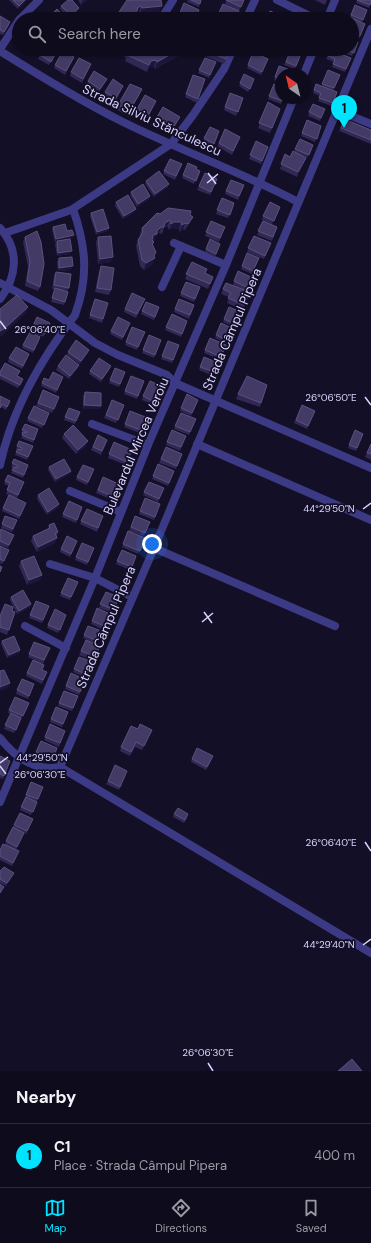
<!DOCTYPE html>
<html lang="en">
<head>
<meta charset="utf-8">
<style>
	:root { --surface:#0e0b1c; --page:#171425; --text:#f1f3f6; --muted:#9b9ba3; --line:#2e2b3b; --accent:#00e5ff }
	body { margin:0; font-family:"DM Sans",sans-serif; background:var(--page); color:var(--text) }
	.compass { position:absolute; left:275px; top:68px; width:36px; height:36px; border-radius:50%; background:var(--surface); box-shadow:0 1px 3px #0004; rotate:325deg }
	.you { position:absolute; left:152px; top:544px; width:14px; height:14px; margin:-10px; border:3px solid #fff; border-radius:50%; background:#1a73e8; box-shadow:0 0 0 6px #1a73e833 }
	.badge { display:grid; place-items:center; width:26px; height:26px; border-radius:50%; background:var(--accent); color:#111; font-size:13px; font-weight:700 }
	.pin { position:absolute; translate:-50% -33px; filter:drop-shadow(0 1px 2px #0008) }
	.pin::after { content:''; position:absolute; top:21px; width:14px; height:12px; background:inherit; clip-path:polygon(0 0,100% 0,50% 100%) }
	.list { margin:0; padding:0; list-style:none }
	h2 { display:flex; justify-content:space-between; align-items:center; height:52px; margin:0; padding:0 16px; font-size:17px }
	h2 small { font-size:13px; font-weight:400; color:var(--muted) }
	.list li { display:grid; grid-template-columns:26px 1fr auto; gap:12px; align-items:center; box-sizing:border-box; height:64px; padding:0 16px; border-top:1px solid var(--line) }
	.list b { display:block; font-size:15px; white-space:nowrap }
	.list p { margin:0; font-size:13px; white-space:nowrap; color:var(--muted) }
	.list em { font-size:13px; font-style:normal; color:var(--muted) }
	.icon { flex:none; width:22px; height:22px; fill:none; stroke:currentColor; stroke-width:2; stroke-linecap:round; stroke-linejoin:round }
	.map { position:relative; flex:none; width:371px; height:1071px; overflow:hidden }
	.search { position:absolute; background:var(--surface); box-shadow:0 1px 3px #0004; left:12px; right:12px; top:12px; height:44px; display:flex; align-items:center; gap:10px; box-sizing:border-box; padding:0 14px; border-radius:22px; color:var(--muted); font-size:15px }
	.sheet { height:116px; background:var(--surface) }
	nav { display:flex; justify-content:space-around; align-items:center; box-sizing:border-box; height:56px; border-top:1px solid var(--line); background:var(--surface); font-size:11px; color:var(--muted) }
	nav a { display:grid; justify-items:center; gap:2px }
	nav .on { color:var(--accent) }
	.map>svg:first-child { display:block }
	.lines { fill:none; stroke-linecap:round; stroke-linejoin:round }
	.minor { stroke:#3d3a85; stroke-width:8 }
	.wall { fill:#312854 }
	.shaded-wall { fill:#1d163a }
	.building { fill:#433a66; stroke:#5a527e }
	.ticks { fill:none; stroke:#d9d4ff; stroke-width:1.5 }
	.labels { text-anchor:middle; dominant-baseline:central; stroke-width:3.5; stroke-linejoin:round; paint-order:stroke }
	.street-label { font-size:13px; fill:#d9d4ff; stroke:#130f26 }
	.ticks-label { font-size:10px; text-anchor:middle; fill:#d9d4ff; stroke:#130f26; stroke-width:3.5; stroke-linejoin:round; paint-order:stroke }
</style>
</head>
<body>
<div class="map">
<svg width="371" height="1071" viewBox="0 0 371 1071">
	<rect width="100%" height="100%" fill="#130f26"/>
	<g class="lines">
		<!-- minor -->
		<g class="minor">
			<polyline points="277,0 316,19"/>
			<polyline points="20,19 39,0"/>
			<polyline points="161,19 173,0"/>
			<polyline points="246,19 255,0"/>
			<polyline points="327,19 335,0"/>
			<polyline points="0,49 19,20"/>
			<path d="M 0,51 C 40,76 79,100 121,121 C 179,150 241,172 298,202"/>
			<polyline points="304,74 314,49"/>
			<polyline points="337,110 371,124"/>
			<path d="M 0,228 C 20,250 17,277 0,299"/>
			<polyline points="5,233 71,210 171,144 193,115 224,69 233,49"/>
			<polyline points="174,243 226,265"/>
			<polyline points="0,283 51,310 95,343 118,355 167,375 175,383 371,468"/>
			<polyline points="162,287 181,246"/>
			<polyline points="92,424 148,445"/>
			<polyline points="197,444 371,520"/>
			<path d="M 0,465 C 12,409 41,359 75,315 C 89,277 86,246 73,209"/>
			<polyline points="70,491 121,512"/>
			<polyline points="154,548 335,626"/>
			<polyline points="50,564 95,578 132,597"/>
			<polyline points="25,626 66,648"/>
			<path d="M 0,738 C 15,757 34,772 60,767"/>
			<polyline points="60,767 154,548 371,29"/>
			<polyline points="60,767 371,953"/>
			<polyline points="0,802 95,578 148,445 226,265 294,98"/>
		</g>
	</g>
	<!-- wall -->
	<g class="wall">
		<polygon points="9,0 27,0 18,9"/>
		<polygon points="78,0 87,0 81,5"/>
		<polygon points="127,0 159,12 140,14 139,12 137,13 136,16 134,19 115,19"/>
		<polygon points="188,0 201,0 199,7 187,2"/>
		<polygon points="226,0 244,0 239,11 225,4"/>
		<polygon points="315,0 327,0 325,5"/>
		<polygon points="357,0 371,3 369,8 356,3"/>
		<polygon points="184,3 195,19 178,18"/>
		<polygon points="355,5 367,10 362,22 365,24 359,39 352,36 352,19 349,19"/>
		<polygon points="61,6 78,11 69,18 60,9"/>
		<polygon points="0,16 9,25 3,35 0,34"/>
		<polygon points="358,42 352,56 339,51 340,49 352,49"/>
		<polygon points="23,49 39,49 34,56"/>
		<polygon points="58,49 49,65 38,59 40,55"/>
		<polygon points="117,49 149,49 150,52 154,51 154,49 179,49 178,56 155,69 154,67 149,67 147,72 125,61 126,58 123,55 119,56"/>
		<polygon points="204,49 230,52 224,64 202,55"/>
		<polygon points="256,49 269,49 267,56 255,51"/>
		<polygon points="291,49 302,51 295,69 284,65"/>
		<polygon points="330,50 351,58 345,72 332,67 334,62 326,59"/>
		<polygon points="253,52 268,59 261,75 247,68"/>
		<polygon points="74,57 65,75 54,68 55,65"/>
		<polygon points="205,58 216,62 209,78 198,73"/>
		<polygon points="91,64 82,83 70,76 71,72"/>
		<polygon points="279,66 281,74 281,83 274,80"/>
		<polygon points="328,70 339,78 333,91 337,92 331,106 318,101 320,96 313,93 316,84 322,86"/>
		<polygon points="193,75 198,99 197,103 185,97"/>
		<polygon points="107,79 105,82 99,92 87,84 88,81"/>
		<polygon points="253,82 248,92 239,86 240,83"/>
		<polygon points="274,84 283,98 281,104 268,99"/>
		<polygon points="123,86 115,102 104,95 105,92"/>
		<polygon points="230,93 243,98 236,116 224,110"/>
		<polygon points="140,94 131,110 128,108 124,114 116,109 118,105"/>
		<polygon points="156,101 147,119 135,112 137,109"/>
		<polygon points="268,102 280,109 270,133 258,128"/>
		<polygon points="325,109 320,121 308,116 309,112"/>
		<polygon points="157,117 180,117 173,130 156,120"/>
		<polygon points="344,119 371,130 371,144 339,131"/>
		<polygon points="307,120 321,126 315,142 301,136"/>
		<polygon points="218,135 212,147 203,142 204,138"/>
		<polygon points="300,139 313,145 307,158 301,155 306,158 297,177 280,169 285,154 290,157 294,152"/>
		<polygon points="239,140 232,155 217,146 219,143"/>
		<polygon points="256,141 268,147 261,164 249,159"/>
		<polygon points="170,159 182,164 175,180 163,174"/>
		<polygon points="200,171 194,184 182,178 183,175"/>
		<polygon points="146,181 168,187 154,197 145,184"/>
		<polygon points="216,182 210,195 197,190 199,186"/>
		<polygon points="244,185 238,200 225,194 226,191"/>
		<polygon points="131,192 150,196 149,199 137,207 130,195"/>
		<polygon points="222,198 234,203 228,218 216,214"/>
		<polygon points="116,202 135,212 123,219 115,206"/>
		<polygon points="279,210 272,224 262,220 263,216"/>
		<polygon points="91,213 109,228 108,231 96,235 90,216"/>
		<polygon points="157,213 190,223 185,230 183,229 180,232 179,229 172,228 169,230 167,226 164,228 162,234 159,233 156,235 154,241 153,241 154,242 153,246 154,257 152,265 144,270 140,266 136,246 138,240 140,236 140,234 142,228"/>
		<polygon points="211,221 225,227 219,242 205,236"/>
		<polygon points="263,221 277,227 272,241 257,235"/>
		<polygon points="53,227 67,231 74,235 72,238 64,240 70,254 57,256 55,245 56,242 55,243 52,230"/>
		<polygon points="254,236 271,243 264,259 247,252"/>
		<polygon points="25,237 40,287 38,291 25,286 28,267 23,242"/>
		<polygon points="98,237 111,262 98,264 96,242"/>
		<polygon points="219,247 215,257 205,252 206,249"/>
		<polygon points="247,253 259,258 252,274 241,269"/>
		<polygon points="59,258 71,270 58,271 57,262"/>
		<polygon points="192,262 206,274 213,277 208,289 185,279"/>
		<polygon points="101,266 111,290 109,295 95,292 99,271"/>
		<polygon points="56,272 69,288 67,291 63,290 65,302 64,305 51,302 55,289 52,289 54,275"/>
		<polygon points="251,277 245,290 233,285 234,281"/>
		<polygon points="186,282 200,287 194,302 180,296"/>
		<polygon points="226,283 250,292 243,310 227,303 229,297 221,294"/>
		<polygon points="95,299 103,319 102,323 89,318"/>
		<polygon points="145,299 136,318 124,312 125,309"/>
		<polygon points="179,299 194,305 189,319 174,312"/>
		<polygon points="146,302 159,307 154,320 141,314"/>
		<polygon points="229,307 241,312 235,327 223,322"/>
		<polygon points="172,314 187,321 181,337 165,330"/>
		<polygon points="221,323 234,329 228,344 215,338"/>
		<polygon points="49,326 43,337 30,331 32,328"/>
		<polygon points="129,326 122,340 110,334 111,331"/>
		<polygon points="132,327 145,332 137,350 125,345"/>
		<polygon points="149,335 161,340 154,358 142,353"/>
		<polygon points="40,337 33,353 22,348 23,345"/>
		<polygon points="210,338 226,345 220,360 204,353"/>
		<polygon points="168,341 179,345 172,363 161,359"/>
		<polygon points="68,352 88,353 80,364 67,355"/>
		<polygon points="28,357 22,369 8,362 9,358"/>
		<polygon points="204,357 216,362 211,375 199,370"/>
		<polygon points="79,365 78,368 69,379 56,370 58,366"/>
		<polygon points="115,368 125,372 119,387 109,383"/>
		<polygon points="110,369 101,382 89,374 90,371"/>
		<polygon points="0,372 18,376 23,379 18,388 0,379"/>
		<polygon points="131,376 144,381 137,399 124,394"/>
		<polygon points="49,380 62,380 56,393 41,386 42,383"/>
		<polygon points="267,385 260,407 236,399 238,394"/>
		<polygon points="161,386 153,405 142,400 143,396"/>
		<polygon points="43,390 59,397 52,413 36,406"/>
		<polygon points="85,392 101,406 100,409 83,409 83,396"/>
		<polygon points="0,396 10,401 6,410 1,407 0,409"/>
		<polygon points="112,400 124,405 116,423 104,418"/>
		<polygon points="197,403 191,416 180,411 181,408"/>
		<polygon points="302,405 315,411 307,429 294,423"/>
		<polygon points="34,406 49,413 42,428 27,421"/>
		<polygon points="69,408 80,412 75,424 64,420"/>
		<polygon points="130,411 148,418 142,434 124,427"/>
		<polygon points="181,413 196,419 189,435 174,429"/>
		<polygon points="25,424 38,429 33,443 21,438 23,434 21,433"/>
		<polygon points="172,430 186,436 180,451 166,445"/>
		<polygon points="355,430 363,434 356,451 348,448"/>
		<polygon points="64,434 86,446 76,454 62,438"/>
		<polygon points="98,435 107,440 101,455 91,450"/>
		<polygon points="19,441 33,446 27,460 15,455 17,450 16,449"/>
		<polygon points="114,442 132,450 126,465 108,458"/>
		<polygon points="371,444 371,460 365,457"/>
		<polygon points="166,447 182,454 176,469 159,463"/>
		<polygon points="14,459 28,465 23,478 11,473 13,468 11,467"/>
		<polygon points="158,464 174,471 168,486 152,479"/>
		<polygon points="49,467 71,471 70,474 55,482 48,470"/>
		<polygon points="93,473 87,485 76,480 77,477"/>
		<polygon points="8,475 24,482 17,498 6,494 9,486 4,484"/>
		<polygon points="103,477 120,489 115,501 96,493"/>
		<polygon points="164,488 158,502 143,495 144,492"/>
		<polygon points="38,495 59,504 58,508 47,515 37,499"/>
		<polygon points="69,501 82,507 76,523 62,517"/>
		<polygon points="26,503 19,519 2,511 3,508"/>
		<polygon points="160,504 154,520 139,514 140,511"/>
		<polygon points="87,509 103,516 97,532 80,524"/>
		<polygon points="5,516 17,520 12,532 1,528"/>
		<polygon points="135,516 150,522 144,536 129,531"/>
		<polygon points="49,525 58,532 55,543 37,552 31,541 33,536 48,529"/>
		<polygon points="0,531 14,535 8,548 0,545"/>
		<polygon points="128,531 145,538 138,554 122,547"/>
		<polygon points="77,541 70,557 60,552 61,549"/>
		<polygon points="82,543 94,548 87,565 75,560"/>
		<polygon points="0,546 9,550 2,564 0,563"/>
		<polygon points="122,550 136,556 130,570 116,564"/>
		<polygon points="21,561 42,575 40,580 27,585 19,566"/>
		<polygon points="68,578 77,585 70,600 60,596"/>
		<polygon points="106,592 119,597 113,613 99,608"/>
		<polygon points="11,597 30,607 17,614 10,600"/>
		<polygon points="36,601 49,606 42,623 29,618"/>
		<polygon points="97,608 112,615 106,631 91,624"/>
		<polygon points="12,611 15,612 7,635 0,632 0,616"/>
		<polygon points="66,615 58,633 47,628 48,625"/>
		<polygon points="88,626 99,630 94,643 83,638"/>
		<polygon points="86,640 100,646 94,661 79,655"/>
		<polygon points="2,641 20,650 19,653 7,658 1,644"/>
		<polygon points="34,642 50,648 43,664 28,657"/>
		<polygon points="79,657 93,662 87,678 73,672"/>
		<polygon points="42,670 47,672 42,684 26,676 27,673"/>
		<polygon points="71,673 86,680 79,695 65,689"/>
		<polygon points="33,687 28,699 16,694 17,690"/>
		<polygon points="64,691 78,696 72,711 58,706"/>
		<polygon points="29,703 14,733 4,729 11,714 8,713 9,710"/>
		<polygon points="56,707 68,712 62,727 50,722"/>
		<polygon points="50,724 65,731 59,747 44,740"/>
		<polygon points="138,729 152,730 142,750 135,747 130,756 120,751 121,747"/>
		<polygon points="41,741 57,748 52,762 35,756"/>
		<polygon points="0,756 10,761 3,779 0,778"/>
		<polygon points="192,759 212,759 206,770 191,762"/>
		<polygon points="126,774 119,790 106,784 108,781"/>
		<polygon points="43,787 31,815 20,810 26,795"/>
		<polygon points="174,814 187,818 184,823 173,817"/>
		<polygon points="31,822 26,834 23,833 16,850 19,851 12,866 0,860 0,850 5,844 14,825"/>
		<polygon points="0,871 13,876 6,886 0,883"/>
	</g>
	<!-- shaded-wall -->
	<g class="shaded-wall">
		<polygon points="25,0 27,0 18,9 19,6"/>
		<polygon points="84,0 87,0 81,5 82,1"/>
		<polygon points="141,6 139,12 137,13 136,16 134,19 131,19 137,8"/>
		<polygon points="162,6 159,12 140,14 142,8"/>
		<polygon points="79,8 78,11 69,18 71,15"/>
		<polygon points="125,49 123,55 119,56 122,50"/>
		<polygon points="180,49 178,56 155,69 157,62"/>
		<polygon points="156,60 154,67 149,67 147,72 151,61"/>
		<polygon points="142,89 140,94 131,110 133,105"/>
		<polygon points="129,103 128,108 124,114 126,109"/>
		<polygon points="306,158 304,163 297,177 298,172"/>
		<polygon points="169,184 168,187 154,197 155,194"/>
		<polygon points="150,196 149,199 137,207 138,204"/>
		<polygon points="136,209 135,212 123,219 124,216"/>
		<polygon points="193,217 190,223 185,230 188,224"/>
		<polygon points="170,220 167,226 164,228 165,223"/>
		<polygon points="174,222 181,222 179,229 172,228 169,230 171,224"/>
		<polygon points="185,223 183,229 180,232 182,225"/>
		<polygon points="161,227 159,233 156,235 154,241 150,241 153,235"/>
		<polygon points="109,228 108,231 96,235 97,232"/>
		<polygon points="74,235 72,238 55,243 56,239"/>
		<polygon points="72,251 70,254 57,256 58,253"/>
		<polygon points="156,252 154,259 155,258 152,265 144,270 146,263"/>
		<polygon points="113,257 111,262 98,264 100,259"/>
		<polygon points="73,266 71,270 58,271 59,268"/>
		<polygon points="28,307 26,313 2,336 0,336 0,331"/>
		<polygon points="89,350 88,353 80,364 81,361"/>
		<polygon points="79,365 78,368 69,379 70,376"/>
		<polygon points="111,366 110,369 101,382 102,379"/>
		<polygon points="84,405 101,406 100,409 83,409"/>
		<polygon points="88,441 86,446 76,454 78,450"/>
		<polygon points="71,471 70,474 55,482 56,479"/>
		<polygon points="59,504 58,508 47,515 48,512"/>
		<polygon points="57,538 55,543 37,552 38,547"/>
		<polygon points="42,575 40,580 27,585 29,580"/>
		<polygon points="31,604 30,607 17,614 19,611"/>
		<polygon points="20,650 19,653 7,658 9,655"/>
		<polygon points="10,683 8,688 0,691 0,687"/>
		<polygon points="14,873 13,876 6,886 7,883"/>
	</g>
	<!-- building -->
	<g class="building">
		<polygon points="13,0 25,0 19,6"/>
		<polygon points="68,0 72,0 79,8 71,15 61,6"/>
		<polygon points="127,0 132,1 133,0 161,0 162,6 142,8 141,6 137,8 138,9 131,19 116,19 115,18"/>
		<polygon points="191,0 201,0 200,4"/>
		<polygon points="226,0 244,0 241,7"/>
		<polygon points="357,0 371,0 371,2 370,5"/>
		<polygon points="184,3 199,10 195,19 188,19 179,15"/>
		<polygon points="223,4 239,11 236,19 222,19 217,17"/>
		<polygon points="355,5 367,10 363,20 351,15"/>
		<polygon points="57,9 67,19 49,19 48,18"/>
		<polygon points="270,11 282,16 281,19 267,19"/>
		<polygon points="0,16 10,22 4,32 0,30"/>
		<polygon points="288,17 293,19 288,19"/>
		<polygon points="350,17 365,24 360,36 352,33 352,19 349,19"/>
		<polygon points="352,40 358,42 354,53 344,49 352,49"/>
		<polygon points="29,49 38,49 35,53"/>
		<polygon points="44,49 58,49 51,62 40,55"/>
		<polygon points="125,49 149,49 150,52 155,51 155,49 180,49 157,62 156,60 151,61 149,65 127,55 129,52"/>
		<polygon points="204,49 224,49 230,52 226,59 204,50"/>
		<polygon points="260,49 269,49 268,52"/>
		<polygon points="291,49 297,49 302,51 296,66 286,62"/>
		<polygon points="330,50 351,58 346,69 333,64 335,59 328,56"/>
		<polygon points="63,51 74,57 66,71 55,65"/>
		<polygon points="253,52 268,59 262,72 248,65"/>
		<polygon points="79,58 91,64 83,79 71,72"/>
		<polygon points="205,58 216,62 210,75 199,70"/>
		<polygon points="279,66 293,71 292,74 281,74 281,79 275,77"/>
		<polygon points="328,70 340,75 334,88 322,84"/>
		<polygon points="94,71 107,79 100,89 88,81"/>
		<polygon points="244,74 254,79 250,89 240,83"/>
		<polygon points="193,75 205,79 198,99 186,94"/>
		<polygon points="113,79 123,86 116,98 105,92"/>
		<polygon points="130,84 142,89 133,105 129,103 126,109 118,105"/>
		<polygon points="274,84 281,86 281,98 283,98 282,101 269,96"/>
		<polygon points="316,84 337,92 333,103 319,98 321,93 314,90"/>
		<polygon points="230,93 243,98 238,112 225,107"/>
		<polygon points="145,95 156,101 148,116 137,109"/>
		<polygon points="268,102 280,109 272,128 259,123"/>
		<polygon points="313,104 325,109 321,118 309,112"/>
		<polygon points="163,107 180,117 174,126 157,117"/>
		<polygon points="344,119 371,130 371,140 341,128"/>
		<polygon points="307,120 321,126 317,139 302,133"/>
		<polygon points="210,127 219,131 214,144 204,138"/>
		<polygon points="225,129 240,137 233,151 219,143"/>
		<polygon points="300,139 313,145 309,155 295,149"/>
		<polygon points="256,141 268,147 262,161 250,155"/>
		<polygon points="293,151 306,158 298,172 281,164 285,154 290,157"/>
		<polygon points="170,159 182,164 176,176 164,171"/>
		<polygon points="188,163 197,167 196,169 200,171 196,181 183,175"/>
		<polygon points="159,171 169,184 155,194 146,181"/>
		<polygon points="205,173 217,179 211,192 199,186"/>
		<polygon points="231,180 244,185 239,196 226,191"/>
		<polygon points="143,184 150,196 138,204 131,192"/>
		<polygon points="128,195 136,209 124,216 116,202"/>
		<polygon points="222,198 234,203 230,215 217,210"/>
		<polygon points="270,202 280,207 274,221 263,216"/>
		<polygon points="168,208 191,211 190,215 193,217 188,224 185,223 182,225 181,222 174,222 171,224 170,220 165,223 164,227 161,227 157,231 157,234 153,235 152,240 154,242 152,244 156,252 154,256 155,258 146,263 142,260 138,240 143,232 142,228 157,213 160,214"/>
		<polygon points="103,209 109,228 97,232 91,213"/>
		<polygon points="211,221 225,227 220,238 206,232"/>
		<polygon points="263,221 277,227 273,237 258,231"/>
		<polygon points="65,224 67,231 72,230 74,235 56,239 53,227"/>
		<polygon points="37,231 41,242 44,264 40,287 27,281 30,262 25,237"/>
		<polygon points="111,236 113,257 100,259 98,237"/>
		<polygon points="254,236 271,243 265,256 248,248"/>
		<polygon points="70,239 72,251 58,253 57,241"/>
		<polygon points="210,239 220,244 216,254 206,249"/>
		<polygon points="247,253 259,258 253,271 242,266"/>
		<polygon points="72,257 73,266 59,268 59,258"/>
		<polygon points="192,262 207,269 205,273 213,277 210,284 186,274"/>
		<polygon points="101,266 114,268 111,290 97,288"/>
		<polygon points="238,271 251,277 246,287 234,281"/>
		<polygon points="56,272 71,274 69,288 54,285"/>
		<polygon points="186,282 200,287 195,299 181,293"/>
		<polygon points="226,283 250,292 244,305 228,298 231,293 223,289"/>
		<polygon points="55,288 68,292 65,302 52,298"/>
		<polygon points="132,293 145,299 137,314 125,309"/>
		<polygon points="17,295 28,307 4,329 0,331 0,309"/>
		<polygon points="95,299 108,303 103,319 90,315"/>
		<polygon points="179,299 194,305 190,315 175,309"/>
		<polygon points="146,302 159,307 155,317 142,311"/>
		<polygon points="229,307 241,312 236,324 224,319"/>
		<polygon points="172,314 187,321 182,334 166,327"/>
		<polygon points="37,317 50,323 45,334 32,328"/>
		<polygon points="118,317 130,323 123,337 111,331"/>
		<polygon points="221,323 234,329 229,341 216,335"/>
		<polygon points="132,327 145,332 138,347 126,342"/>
		<polygon points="30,332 40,337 34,350 23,345"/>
		<polygon points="149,335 161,340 155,355 143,350"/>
		<polygon points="210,338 226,345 221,357 205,350"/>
		<polygon points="76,340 89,350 81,361 68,352"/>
		<polygon points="168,341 179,345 173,360 162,356"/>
		<polygon points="16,347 29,354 23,366 9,358"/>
		<polygon points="66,355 79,365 70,376 58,366"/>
		<polygon points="204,357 216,362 212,371 200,367"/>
		<polygon points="99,358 111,366 102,379 90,371"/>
		<polygon points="5,363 20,371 17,376 23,379 20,385 0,375 0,372"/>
		<polygon points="115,368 125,372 120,384 110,380"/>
		<polygon points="53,372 63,377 57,390 42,383 44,378 49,380"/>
		<polygon points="131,376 144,381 138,396 125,391"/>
		<polygon points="247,376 267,385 261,403 238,394"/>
		<polygon points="150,381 161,386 154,402 143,396"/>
		<polygon points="43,390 59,397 54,409 38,403"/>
		<polygon points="85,392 101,393 101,406 84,405"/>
		<polygon points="187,394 198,400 192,413 181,408"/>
		<polygon points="0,396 10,401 7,407 2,404 0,408"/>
		<polygon points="112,400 124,405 118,420 106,415"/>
		<polygon points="302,405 315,411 308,426 296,420"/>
		<polygon points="34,406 49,413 44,425 28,418"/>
		<polygon points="69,408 80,412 76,421 65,417"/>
		<polygon points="130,411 148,418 143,431 125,424"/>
		<polygon points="181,413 196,419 190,432 175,426"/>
		<polygon points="25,424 38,429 34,440 22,435 23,432 26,433 27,432 22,430"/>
		<polygon points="73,425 88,441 78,450 64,434"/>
		<polygon points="172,430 186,436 181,447 167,442"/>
		<polygon points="355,430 363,434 357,448 349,445"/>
		<polygon points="98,435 107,440 102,451 93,447"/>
		<polygon points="19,441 33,446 28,457 16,452 18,449 21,450 22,448 17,446"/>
		<polygon points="114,442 132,450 127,462 109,454"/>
		<polygon points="371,444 371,454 367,453"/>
		<polygon points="166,447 182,454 177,466 161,459"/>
		<polygon points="14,459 28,465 24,475 12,470 14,467 17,468 18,466 12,463"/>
		<polygon points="64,459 71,471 56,479 49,467"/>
		<polygon points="158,464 174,471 169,483 153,476"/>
		<polygon points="83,465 94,469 88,482 77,477"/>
		<polygon points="8,475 24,482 18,495 7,490 10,483 5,481"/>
		<polygon points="103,477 121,485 116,498 98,490"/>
		<polygon points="149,482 164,488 159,499 144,492"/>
		<polygon points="49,488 59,504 48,512 38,495"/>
		<polygon points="9,495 26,503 20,516 3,508"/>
		<polygon points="145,498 160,504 155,517 140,511"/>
		<polygon points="69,501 82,507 77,520 63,514"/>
		<polygon points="87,509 103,516 98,528 81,521"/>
		<polygon points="5,516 17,520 13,529 2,524"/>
		<polygon points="135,516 150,522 145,533 131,527"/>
		<polygon points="54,523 58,532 55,533 57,538 38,547 33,536 50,528 49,525"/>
		<polygon points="1,529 14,535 9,545 0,541 0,531"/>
		<polygon points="128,531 145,538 140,551 123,544"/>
		<polygon points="67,536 77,541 71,554 61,549"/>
		<polygon points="82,543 94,548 88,562 76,557"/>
		<polygon points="0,546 9,550 4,561 0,559"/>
		<polygon points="122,550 136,556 132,567 117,561"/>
		<polygon points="34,556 42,575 29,580 21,561"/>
		<polygon points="0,566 2,567 0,572"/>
		<polygon points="68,578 78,582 71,597 61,593"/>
		<polygon points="23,590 31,604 19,611 11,597"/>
		<polygon points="106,592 119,597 114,610 100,604"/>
		<polygon points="36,601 49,606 43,620 30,615"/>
		<polygon points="5,604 13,607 12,611 15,612 9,630 0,627 0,616"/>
		<polygon points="97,608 112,615 107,627 92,621"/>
		<polygon points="55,609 66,615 60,630 48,625"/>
		<polygon points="88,626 99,630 95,640 84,635"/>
		<polygon points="14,636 20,650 9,655 2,641"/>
		<polygon points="86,640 100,646 95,657 81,651"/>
		<polygon points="34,642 50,648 44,660 29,654"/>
		<polygon points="79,657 93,662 88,675 74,669"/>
		<polygon points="33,660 44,665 42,670 47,672 43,680 27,673"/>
		<polygon points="4,670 10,683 0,687 0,671"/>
		<polygon points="71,673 86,680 80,692 66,686"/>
		<polygon points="22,679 34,684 29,696 17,690"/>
		<polygon points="64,691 78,696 73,708 59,703"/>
		<polygon points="15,697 29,703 23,716 9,710"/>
		<polygon points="56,707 68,712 63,724 51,719"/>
		<polygon points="11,713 21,718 16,730 5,725"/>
		<polygon points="50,724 65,731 60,743 45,737"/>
		<polygon points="140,724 152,730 144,746 136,742 131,752 121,747 131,726 138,729"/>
		<polygon points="41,741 57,748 53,759 36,752"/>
		<polygon points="197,748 213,756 207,767 192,759"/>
		<polygon points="0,756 10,761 4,776 0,774"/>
		<polygon points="115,765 127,771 120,787 108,781"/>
		<polygon points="31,782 43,787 38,799 26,795"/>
		<polygon points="26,797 37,802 33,812 21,807"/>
		<polygon points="178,808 188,814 185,820 174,814"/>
		<polygon points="20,813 33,819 27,831 14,825"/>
		<polygon points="13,827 24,833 17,847 6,841"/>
		<polygon points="3,844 19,851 13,863 0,856 0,850"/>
		<polygon points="4,867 14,873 7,883 0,879 0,871"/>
		<polygon points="0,884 4,887 0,893"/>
		<polygon points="352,1059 362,1071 338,1071"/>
	</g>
	<!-- ticks -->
	<path class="ticks" d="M 208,173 L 216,184M 207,183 L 218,174M 0,321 L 6,329M 365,397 L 371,405M 363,509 L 371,503M 204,612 L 212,623M 202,622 L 213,613M 0,763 L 8,757M 0,766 L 6,774M 365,842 L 371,851M 363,945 L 371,939M 208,1063 L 213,1071"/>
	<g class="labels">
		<!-- street labels -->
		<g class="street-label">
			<text transform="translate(152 120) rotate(25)">Strada Silviu Stănculescu</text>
			<text transform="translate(232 329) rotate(-67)">Strada Câmpul Pipera</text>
			<text transform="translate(136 446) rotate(-67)">Bulevardul Mircea Veroiu</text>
			<text transform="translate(106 627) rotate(-67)">Strada Câmpul Pipera</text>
		</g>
	</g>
	<g class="ticks-label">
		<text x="40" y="333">26°06'40"E</text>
		<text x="331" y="401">26°06'50"E</text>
		<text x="329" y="512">44°29'50"N</text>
		<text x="42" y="761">44°29'50"N</text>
		<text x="40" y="778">26°06'30"E</text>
		<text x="331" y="846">26°06'40"E</text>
		<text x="329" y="948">44°29'40"N</text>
		<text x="208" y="1056">26°06'30"E</text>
	</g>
</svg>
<svg class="compass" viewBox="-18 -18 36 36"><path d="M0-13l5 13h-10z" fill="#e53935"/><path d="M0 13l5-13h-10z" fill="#9b9ba3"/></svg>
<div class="you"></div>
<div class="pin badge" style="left:344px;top:128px">1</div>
<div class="search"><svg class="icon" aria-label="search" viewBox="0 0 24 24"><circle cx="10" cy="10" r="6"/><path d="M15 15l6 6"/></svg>Search here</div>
</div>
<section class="sheet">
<h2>Nearby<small></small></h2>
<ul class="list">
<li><span class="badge">1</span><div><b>C1</b><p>Place · Strada Câmpul Pipera</p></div><em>400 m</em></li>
</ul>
</section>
<nav>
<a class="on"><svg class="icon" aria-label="map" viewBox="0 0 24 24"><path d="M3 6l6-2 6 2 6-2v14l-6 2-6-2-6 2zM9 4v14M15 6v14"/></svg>Map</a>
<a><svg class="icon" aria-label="directions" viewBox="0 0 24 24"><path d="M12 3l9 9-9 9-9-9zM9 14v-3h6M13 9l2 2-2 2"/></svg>Directions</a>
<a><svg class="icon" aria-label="saved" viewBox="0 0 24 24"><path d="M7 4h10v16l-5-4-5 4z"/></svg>Saved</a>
</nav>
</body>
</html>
